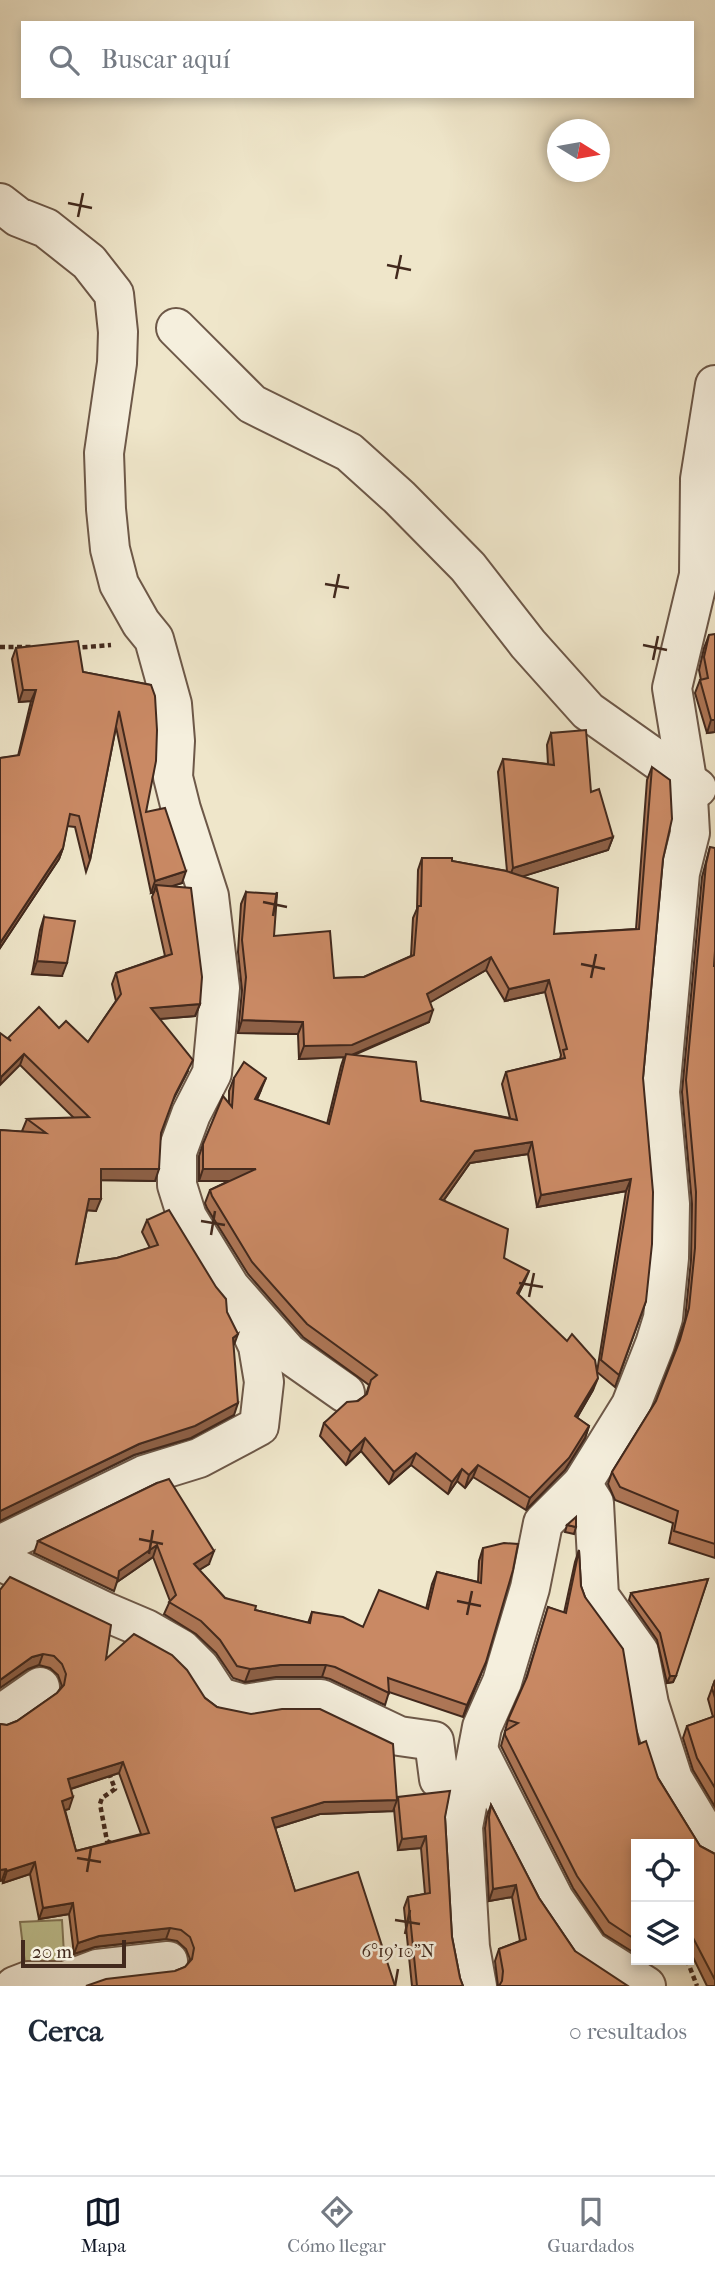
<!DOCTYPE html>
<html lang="es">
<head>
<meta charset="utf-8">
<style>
	:root { --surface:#fff; --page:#f2f2f3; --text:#1f2937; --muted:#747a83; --line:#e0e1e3; --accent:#111827 }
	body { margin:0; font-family:"IM FELL French Canon",serif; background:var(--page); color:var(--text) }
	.controls { position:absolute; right:21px; bottom:21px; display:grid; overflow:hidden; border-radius:0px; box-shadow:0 4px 10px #0003 }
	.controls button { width:63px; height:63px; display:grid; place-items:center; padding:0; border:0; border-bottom:2px solid var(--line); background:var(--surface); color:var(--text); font:35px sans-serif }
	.compass { position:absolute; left:547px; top:119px; width:63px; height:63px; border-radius:50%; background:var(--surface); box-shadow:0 4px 10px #0003; rotate:101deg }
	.scale { position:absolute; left:21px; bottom:18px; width:105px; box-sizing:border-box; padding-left:7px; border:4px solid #42291d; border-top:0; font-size:19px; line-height:24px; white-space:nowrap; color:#42291d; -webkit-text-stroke:5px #f5efdd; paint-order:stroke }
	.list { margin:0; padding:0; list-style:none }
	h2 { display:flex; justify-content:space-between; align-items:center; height:91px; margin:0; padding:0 28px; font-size:30px }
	h2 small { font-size:23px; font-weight:400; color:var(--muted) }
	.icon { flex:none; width:38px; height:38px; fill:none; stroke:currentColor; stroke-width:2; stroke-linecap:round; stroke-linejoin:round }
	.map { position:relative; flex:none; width:715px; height:1986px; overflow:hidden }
	.search { position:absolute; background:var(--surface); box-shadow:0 4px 10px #0003; left:21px; right:21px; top:21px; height:77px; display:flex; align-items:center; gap:18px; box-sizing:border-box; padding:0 24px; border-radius:0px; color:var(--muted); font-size:26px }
	.sheet { height:189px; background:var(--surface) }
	nav { display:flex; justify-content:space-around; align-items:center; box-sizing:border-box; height:98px; border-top:2px solid var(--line); background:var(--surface); font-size:19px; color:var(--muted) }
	nav a { display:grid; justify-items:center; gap:4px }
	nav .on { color:var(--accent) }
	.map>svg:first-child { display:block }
	.grass { fill:#c0c392; stroke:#817658; stroke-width:2 }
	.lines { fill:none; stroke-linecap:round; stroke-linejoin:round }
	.minor-casing { stroke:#6d5848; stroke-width:42 }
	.path { stroke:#42291d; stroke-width:4.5; stroke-dasharray:5 3.5; stroke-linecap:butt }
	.minor { stroke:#f5efdd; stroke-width:38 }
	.wall { fill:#ad7656; stroke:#42291d; stroke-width:2; fill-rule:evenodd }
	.shaded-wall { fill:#8d6046; stroke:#42291d; stroke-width:2 }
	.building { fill:#c98964; stroke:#42291d; stroke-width:2; fill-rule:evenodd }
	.ticks { fill:none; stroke:#42291d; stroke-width:2.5 }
	.ticks-label { font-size:18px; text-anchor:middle; fill:#42291d; stroke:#f5efdd; stroke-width:5; stroke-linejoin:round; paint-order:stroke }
</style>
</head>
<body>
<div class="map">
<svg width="715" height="1986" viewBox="0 0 715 1986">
	<rect width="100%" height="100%" fill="#efe6ca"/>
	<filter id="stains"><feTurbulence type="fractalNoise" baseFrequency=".00286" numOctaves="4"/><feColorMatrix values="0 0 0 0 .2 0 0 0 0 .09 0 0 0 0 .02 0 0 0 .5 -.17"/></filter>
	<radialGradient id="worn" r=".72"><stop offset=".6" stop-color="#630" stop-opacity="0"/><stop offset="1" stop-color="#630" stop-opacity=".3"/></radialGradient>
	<!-- grass -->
	<polygon class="grass" points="62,1920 65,1971 26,1972 20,1922"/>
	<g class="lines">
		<defs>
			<g id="minor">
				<polyline points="0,203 18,217 46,228 89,262 114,294 118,332 117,363 104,453 106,509 110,549 119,584 141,623 154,639 172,704 175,741 173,777 181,809 209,896 220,988 212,1073 191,1114 177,1152 177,1185 187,1217 230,1287 288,1353 345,1393"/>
				<polyline points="176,328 252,404 349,452 399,497 468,567 528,644 588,711 697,788"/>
				<polyline points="582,1484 594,1503 599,1596 639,1652 649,1704 673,1779 710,1841 715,1845"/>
				<polyline points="0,1545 144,1475 199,1458 259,1426 264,1382 258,1346 243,1314"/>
				<polyline points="0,1561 106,1612 146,1629 181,1649 200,1668 219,1697 244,1704 276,1699 321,1699 399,1736 434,1741 439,1779 472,1780"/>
				<polyline points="0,1715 40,1687"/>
				<polyline points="478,1750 554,1899 589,1950 646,1986"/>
				<polyline points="15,1986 28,1981 65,1981 97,1969 168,1961"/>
				<polyline points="477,1986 470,1947 463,1827 482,1727 502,1682 530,1588 543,1523 582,1484 631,1405 655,1344 663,1318 669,1258 670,1204 660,1092 680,873 690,833 687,780 672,688 699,575 700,479 715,385"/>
			</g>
		</defs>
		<!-- minor casing -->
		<use href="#minor" class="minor-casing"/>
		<!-- path -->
		<g class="path">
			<polyline points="0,647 31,647"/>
			<polyline points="74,648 111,645"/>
			<polyline points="109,1773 115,1789 102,1798 100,1804 107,1841 115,1845"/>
			<polyline points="687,1960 697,1986"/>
		</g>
		<!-- minor -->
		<use href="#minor" class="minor"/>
	</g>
	<!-- wall -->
	<g class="wall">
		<polygon points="709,635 715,732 707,733 695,693 700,680 701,680 699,670 704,648"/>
		<polygon points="16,648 83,672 151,685 146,812 182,883 171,886 200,1004 195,1016 159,1019 188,1071 170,1106 161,1133 155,1181 101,1180 96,1211 87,1210 76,1264 117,1258 150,1248 142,1232 147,1220 233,1346 234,1415 191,1438 134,1455 0,1521 0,1130 24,1132 22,1131 27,1119 74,1118 20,1065 8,1039 59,1028 88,1042 116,1001 112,984 116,973 165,956 152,897 154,892 151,893 116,727 90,860 86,872 75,827 67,826 63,848 59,859 0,948 0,758 18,756 31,701 19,702 12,659"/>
		<path d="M 551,733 L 591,792 L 613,837 L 608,850 L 523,876 L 554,934 L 636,929 L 647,780 L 652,767 L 663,859 L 643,1078 L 646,1301 L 615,1387 L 597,1372 L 593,1390 L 577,1418 L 589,1426 L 585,1438 L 565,1470 L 526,1510 L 473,1477 L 465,1488 L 457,1481 L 448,1494 L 411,1465 L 389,1484 L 361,1451 L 346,1465 L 320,1436 L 324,1423 L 366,1395 L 369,1385 L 303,1337 L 248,1274 L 207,1208 L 205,1203 L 210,1190 L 229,1181 L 199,1181 L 199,1156 L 203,1144 L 229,1103 L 229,1091 L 234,1078 L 261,1090 L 257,1100 L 327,1124 L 341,1066 L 344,1057 L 299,1059 L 298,1034 L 238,1033 L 242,990 L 238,952 L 241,904 L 246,892 L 274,936 L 334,978 L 364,977 L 411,956 L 413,918 L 417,909 L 418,870 L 422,858 L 452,861 L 507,871 L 498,772 L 503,759 L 548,764 L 547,745 ZM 486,970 L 505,1001 L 545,992 L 561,1055 L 560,1059 L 506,1072 L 502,1084 L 510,1118 L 421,1101 L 354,1055 L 429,1022 L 430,1002 ZM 528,1154 L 537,1207 L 626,1191 L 597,1372 L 518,1295 L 524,1283 L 504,1258 L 444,1200 L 470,1163 Z"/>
		<polygon points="710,847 714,966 715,966 715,1558 669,1543 673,1523 615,1500 608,1484 612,1472 656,1401 676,1348 685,1320 691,1260 692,1204 682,1092 702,877"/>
		<polygon points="44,917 62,976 32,974 40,930"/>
		<polygon points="157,1483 209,1564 199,1570 225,1598 255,1610 308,1623 312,1612 363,1627 426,1609 432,1584 437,1572 478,1582 479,1561 483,1548 481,1674 463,1717 389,1692 385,1705 330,1679 322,1677 276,1677 245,1682 233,1678 216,1653 196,1634 164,1614 170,1601 153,1557 117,1582 114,1591 34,1553 38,1541"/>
		<polygon points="567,1525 576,1527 574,1534 565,1532"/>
		<polygon points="579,1550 581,1586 639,1744 658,1778 700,1846 715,1854 715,1986 707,1986 689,1949 689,1844 636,1844 636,1952 633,1952 604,1934 573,1888 501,1746 508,1720 525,1682 548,1607 564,1613 575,1562"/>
		<polygon points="708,1579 673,1682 667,1683 657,1640 629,1600 631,1593"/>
		<path d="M 0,1590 L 106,1659 L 205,1698 L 217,1707 L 397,1799 L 398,1797 L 445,1817 L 452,1937 L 460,1978 L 463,1986 L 412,1986 L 404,1908 L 408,1897 L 425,1894 L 421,1848 L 398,1850 L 394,1809 L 393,1811 L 320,1814 L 275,1828 L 295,1891 L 395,1986 L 175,1971 L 185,1967 L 189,1962 L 190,1959 L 186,1949 L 177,1941 L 166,1939 L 95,1947 L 74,1954 L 69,1914 L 39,1919 L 30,1874 L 3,1883 L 2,1880 L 0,1881 L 0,1724 L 7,1725 L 17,1721 L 57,1693 L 62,1686 L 58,1675 L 50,1668 L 39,1665 L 28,1669 ZM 119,1773 L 141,1834 L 76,1851 L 65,1810 L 69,1809 L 71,1789 Z"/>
		<polygon points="715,1680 715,1807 693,1770 683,1738 687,1726 713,1717 708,1699"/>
		<polygon points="491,1805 539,1898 575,1951 498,1986 495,1961 499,1949 520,1941 512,1897 489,1901 485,1828 487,1816"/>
	</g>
	<!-- shaded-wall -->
	<g class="shaded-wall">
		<polygon points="23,690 36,690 31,701 19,702"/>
		<polygon points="711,720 715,720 715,732 707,733"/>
		<polygon points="613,837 608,850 508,881 513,868"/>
		<polygon points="63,848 59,859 0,948 0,943"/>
		<polygon points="186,871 182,883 157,891 156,885 154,892 151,893 155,881"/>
		<polygon points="491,957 486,970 422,1007 427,994"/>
		<polygon points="37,961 67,963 62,976 32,974"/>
		<polygon points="549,980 545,992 505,1001 509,989"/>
		<polygon points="200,1004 195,1016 147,1020 151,1008"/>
		<polygon points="433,1010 429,1022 347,1057 299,1059 304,1046"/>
		<polygon points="242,1020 303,1022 298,1034 238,1033"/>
		<polygon points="24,1054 20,1065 0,1085 1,1077"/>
		<polygon points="266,1078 261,1090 251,1111 255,1099"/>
		<polygon points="532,1142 528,1154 470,1163 436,1211 440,1199 475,1151"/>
		<polygon points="101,1169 159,1169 155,1181 97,1180"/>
		<polygon points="203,1169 256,1169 251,1181 199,1181"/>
		<polygon points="631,1179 626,1191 537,1207 541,1195"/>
		<polygon points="89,1199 101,1199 96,1211 85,1210"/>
		<polygon points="529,1271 524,1283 512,1306 517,1293"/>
		<polygon points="238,1334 234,1345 233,1338"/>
		<polygon points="598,1378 593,1390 570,1429 575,1416"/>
		<polygon points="238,1403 234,1415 191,1438 134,1455 0,1521 0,1511 139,1444"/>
		<polygon points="589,1426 585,1438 565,1470 526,1510 530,1498"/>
		<polygon points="365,1438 361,1451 346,1465 351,1452"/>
		<polygon points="416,1453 411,1465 389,1484 394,1472"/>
		<polygon points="478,1465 473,1477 465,1488 469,1475"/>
		<polygon points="462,1469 457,1481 448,1494 452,1482"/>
		<polygon points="157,1545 153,1557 117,1582 119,1571"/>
		<polygon points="214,1551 209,1564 189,1576 194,1564"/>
		<polygon points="43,1654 39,1665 28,1669 0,1688 0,1680 32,1657"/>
		<polygon points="486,1662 481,1674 463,1717 467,1705"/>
		<polygon points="280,1665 326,1665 322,1677 276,1677 245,1682 250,1669"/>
		<polygon points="670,1676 676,1676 673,1682 667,1683"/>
		<polygon points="123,1762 119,1773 64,1791 68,1779"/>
		<polygon points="73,1797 69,1809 58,1812 62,1801"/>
		<polygon points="397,1800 393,1811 320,1814 268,1830 272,1818 324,1802"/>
		<polygon points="426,1836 421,1848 398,1850 402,1839"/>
		<polygon points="35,1862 30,1874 3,1883 7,1871"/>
		<polygon points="6,1869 2,1880 0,1881 0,1870"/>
		<polygon points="516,1885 512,1897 489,1901 493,1889"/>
		<polygon points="73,1903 69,1914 39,1919 43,1908"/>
		<polygon points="170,1928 166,1939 95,1947 74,1954 78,1943 99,1936"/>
	</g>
	<!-- building -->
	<g class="building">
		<polygon points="715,634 715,720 711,720 700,680 708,678 704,657 709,635"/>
		<polygon points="78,641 83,672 151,685 155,696 157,730 156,761 146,812 165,808 186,871 155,881 119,711 90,860 79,816 70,814 63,848 0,943 0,758 19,755 36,690 23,690 16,648"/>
		<polygon points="586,730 591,792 599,789 613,837 513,868 503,759 554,765 551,733"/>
		<polygon points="652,767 670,780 672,819 663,859 643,1078 653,1192 652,1244 646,1301 619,1375 601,1360 631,1179 541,1195 532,1142 475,1151 440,1199 508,1229 504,1258 529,1271 517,1293 567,1341 572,1334 595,1360 598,1378 575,1416 589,1426 569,1458 530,1498 478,1465 469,1475 462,1469 452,1482 416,1453 394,1472 365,1438 351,1452 324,1423 347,1402 358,1401 367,1394 371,1380 377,1375 307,1324 252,1262 212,1196 210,1190 256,1169 203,1169 203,1144 223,1096 232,1107 234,1078 244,1062 266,1078 255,1099 329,1124 346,1054 416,1062 421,1101 517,1120 506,1072 565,1058 563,1050 567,1049 549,980 509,989 491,957 427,994 433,1010 352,1045 304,1046 303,1022 242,1020 246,977 242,940 246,892 277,894 274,936 330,931 334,978 364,977 414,955 418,906 421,906 422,858 452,858 452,861 506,871 558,888 554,934 639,929"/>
		<polygon points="710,847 715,848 715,951 714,966 715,966 715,1544 674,1531 678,1511 620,1487 612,1472 656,1401 680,1340 689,1308 695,1248 696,1192 686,1080 706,864"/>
		<polygon points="156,885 191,888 202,977 200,1004 151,1008 193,1060 175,1095 161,1133 159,1169 101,1169 101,1199 89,1199 76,1264 117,1258 158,1245 147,1220 169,1210 216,1287 226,1299 227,1312 238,1334 233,1338 238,1403 195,1426 139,1444 0,1511 0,1130 46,1133 27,1119 89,1117 24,1054 0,1078 0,1033 11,1041 8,1038 39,1007 59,1028 66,1021 88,1042 121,994 116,973 172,954"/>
		<polygon points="44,917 75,921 67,963 37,961"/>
		<polygon points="169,1479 214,1551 194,1564 225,1598 256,1606 255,1610 310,1623 312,1612 343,1617 363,1627 379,1590 428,1609 437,1572 481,1583 483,1548 504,1543 518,1544 513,1570 486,1662 467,1705 388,1678 389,1693 335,1667 326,1665 280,1665 250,1669 237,1666 220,1640 201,1621 169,1602 176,1595 157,1545 119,1571 118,1579 38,1541 157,1483"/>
		<polygon points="576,1517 576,1527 567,1525"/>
		<polygon points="579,1550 581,1586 585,1597 623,1649 639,1744 646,1741 658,1778 700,1846 715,1854 715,1980 690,1932 689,1932 689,1844 636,1844 636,1940 609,1922 577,1876 505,1735 505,1731 518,1723 508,1720 527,1677 548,1607 566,1613"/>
		<path d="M 10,1577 L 111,1625 L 106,1659 L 134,1634 L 172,1655 L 187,1670 L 205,1698 L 217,1707 L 251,1714 L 282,1709 L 320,1709 L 393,1744 L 397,1800 L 324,1802 L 272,1818 L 295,1891 L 358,1872 L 395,1986 L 86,1986 L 106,1979 L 175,1971 L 185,1967 L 192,1959 L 194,1948 L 190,1937 L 181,1930 L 170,1928 L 99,1936 L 78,1943 L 73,1903 L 43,1908 L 35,1862 L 7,1871 L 6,1869 L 0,1870 L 0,1724 L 7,1725 L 17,1721 L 57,1693 L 64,1685 L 66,1674 L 62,1664 L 54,1656 L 43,1654 L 32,1657 L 0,1680 L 0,1590 ZM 123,1762 L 149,1833 L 76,1851 L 62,1801 L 73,1797 L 68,1779 Z"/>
		<polygon points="708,1579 676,1676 670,1676 660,1633 631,1593"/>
		<polygon points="715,1680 715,1698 712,1688"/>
		<polygon points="715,1716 715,1788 697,1758 687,1726"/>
		<polygon points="450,1791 445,1817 452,1937 460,1978 463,1986 417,1986 408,1897 430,1893 426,1836 402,1839 398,1797"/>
		<polygon points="491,1805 539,1898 575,1951 628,1986 499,1986 502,1981 503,1971 499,1949 526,1939 516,1885 493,1889 489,1817"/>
	</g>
	<!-- ticks -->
	<path class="ticks" d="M 68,203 L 92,208M 78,217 L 83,193M 387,265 L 411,270M 396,279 L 401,255M 325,584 L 349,588M 334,598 L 339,574M 643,645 L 667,650M 653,660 L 658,636M 263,902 L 287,907M 273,916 L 277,892M 581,964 L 605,969M 591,978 L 596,954M 201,1221 L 225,1225M 211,1235 L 215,1211M 519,1283 L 543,1287M 529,1297 L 534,1273M 139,1539 L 163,1544M 149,1554 L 153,1530M 457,1601 L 481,1606M 467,1615 L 472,1591M 77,1858 L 101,1862M 87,1872 L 91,1848M 395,1920 L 420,1924M 405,1934 L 410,1910M 395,1986 L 398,1969"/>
	<g class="ticks-label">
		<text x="398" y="1957">6°19'10"N</text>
	</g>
	<rect width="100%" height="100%" filter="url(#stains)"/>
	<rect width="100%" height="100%" fill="url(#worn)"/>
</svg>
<div class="controls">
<button><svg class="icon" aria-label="locate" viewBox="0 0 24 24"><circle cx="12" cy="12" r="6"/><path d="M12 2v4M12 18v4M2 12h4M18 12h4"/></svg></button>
<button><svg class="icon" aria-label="layers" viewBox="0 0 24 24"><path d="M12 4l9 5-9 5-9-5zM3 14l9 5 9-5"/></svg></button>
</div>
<svg class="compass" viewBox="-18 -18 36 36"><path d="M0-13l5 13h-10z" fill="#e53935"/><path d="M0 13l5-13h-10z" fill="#747a83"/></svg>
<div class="scale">20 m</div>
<div class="search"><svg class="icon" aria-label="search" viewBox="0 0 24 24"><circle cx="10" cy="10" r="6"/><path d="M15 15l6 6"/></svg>Buscar aquí</div>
</div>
<section class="sheet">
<h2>Cerca<small>0 resultados</small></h2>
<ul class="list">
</ul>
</section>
<nav>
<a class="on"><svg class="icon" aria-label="map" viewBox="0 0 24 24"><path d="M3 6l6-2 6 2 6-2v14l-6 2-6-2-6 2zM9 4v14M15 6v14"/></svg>Mapa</a>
<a><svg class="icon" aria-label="directions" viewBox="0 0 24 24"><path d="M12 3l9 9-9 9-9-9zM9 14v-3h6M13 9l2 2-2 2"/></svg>Cómo llegar</a>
<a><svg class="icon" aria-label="saved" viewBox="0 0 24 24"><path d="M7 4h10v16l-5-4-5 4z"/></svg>Guardados</a>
</nav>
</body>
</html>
